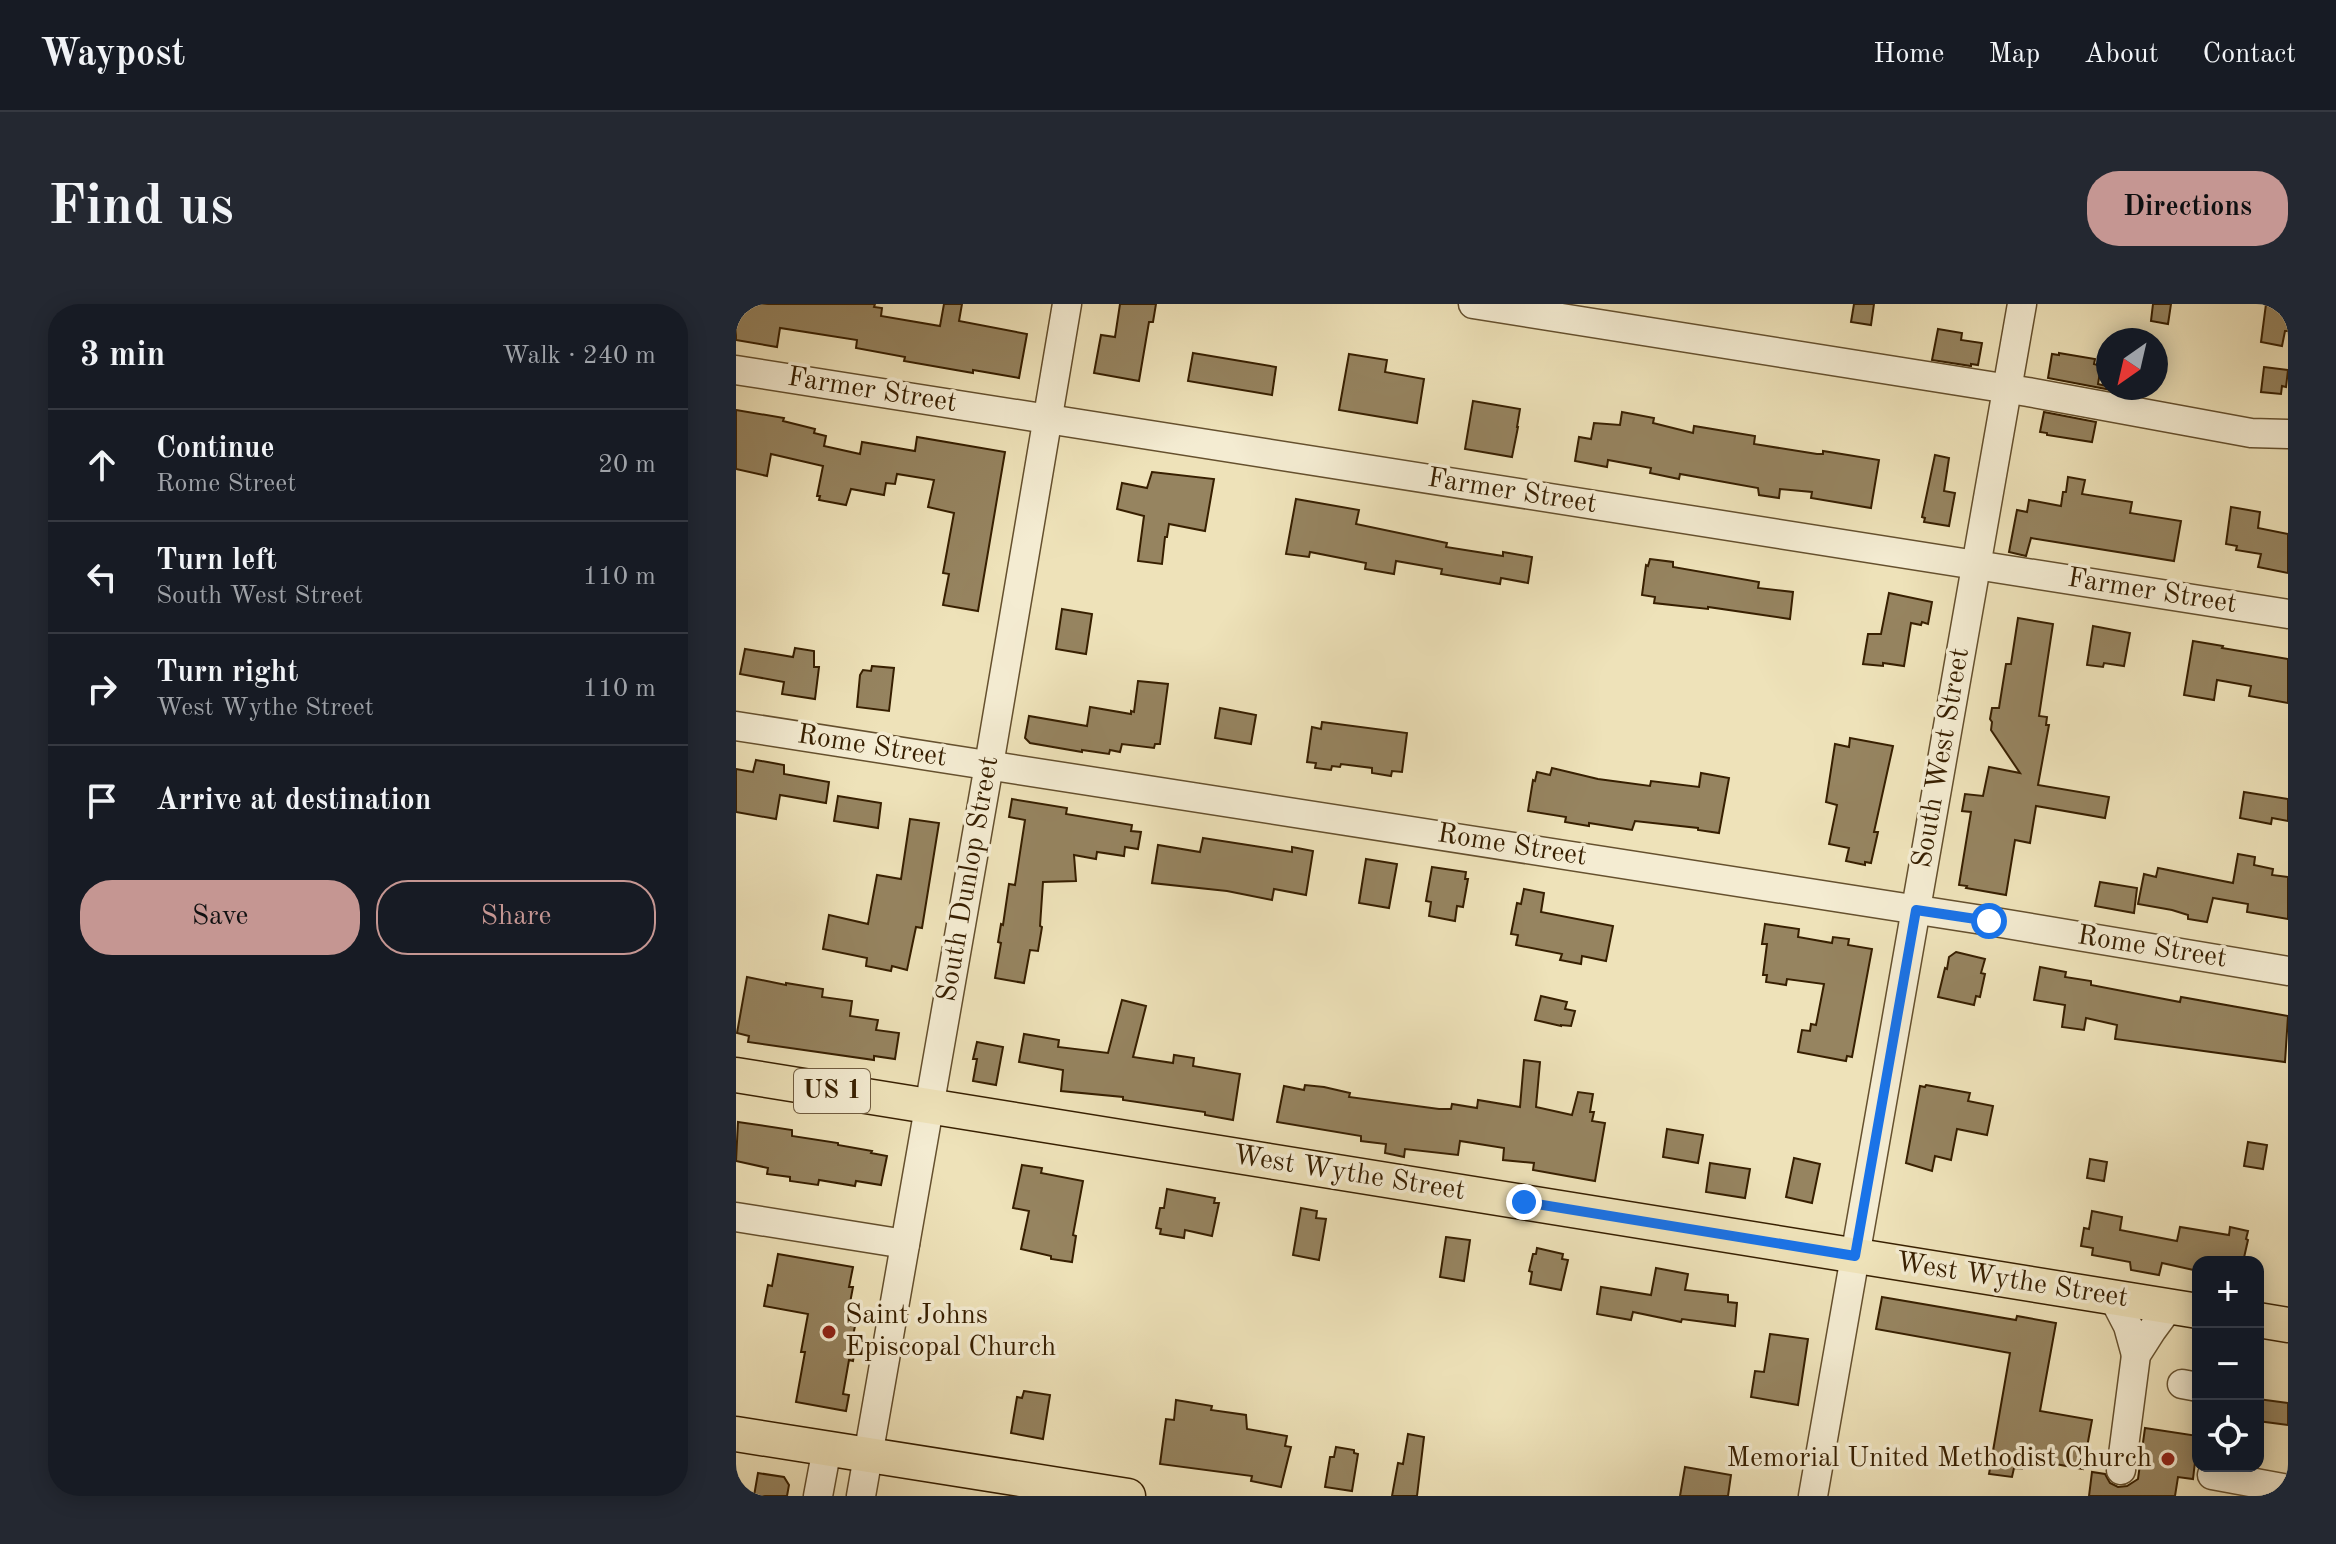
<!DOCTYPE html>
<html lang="en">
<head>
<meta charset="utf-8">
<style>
	:root { --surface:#171b24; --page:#242831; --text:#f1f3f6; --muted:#9ea1a6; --line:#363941; --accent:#c59692 }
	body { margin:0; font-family:"Old Standard TT",serif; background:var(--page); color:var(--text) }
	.controls { position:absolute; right:24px; bottom:24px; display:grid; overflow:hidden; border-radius:16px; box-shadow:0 4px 20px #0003 }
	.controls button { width:72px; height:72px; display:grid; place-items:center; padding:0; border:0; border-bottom:2px solid var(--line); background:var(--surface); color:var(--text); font:40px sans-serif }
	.compass { position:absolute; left:1360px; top:24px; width:72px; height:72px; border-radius:50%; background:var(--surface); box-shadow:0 4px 20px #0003; rotate:214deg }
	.stop { position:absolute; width:24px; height:24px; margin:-18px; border:6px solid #1a73e8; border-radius:50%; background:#fff }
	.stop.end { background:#1a73e8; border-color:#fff; box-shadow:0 2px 8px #0008 }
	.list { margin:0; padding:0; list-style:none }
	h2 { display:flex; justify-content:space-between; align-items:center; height:104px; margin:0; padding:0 32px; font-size:34px }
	h2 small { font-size:26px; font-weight:400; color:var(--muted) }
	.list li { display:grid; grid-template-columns:52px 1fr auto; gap:24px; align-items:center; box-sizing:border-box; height:112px; padding:0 32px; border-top:2px solid var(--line) }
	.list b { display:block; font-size:30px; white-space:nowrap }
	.list p { margin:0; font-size:26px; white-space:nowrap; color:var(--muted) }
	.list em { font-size:26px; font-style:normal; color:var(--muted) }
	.actions { display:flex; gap:16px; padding:24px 32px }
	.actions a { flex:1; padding:18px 0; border:2px solid var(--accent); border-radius:32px; text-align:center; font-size:28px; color:var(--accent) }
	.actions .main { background:var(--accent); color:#111 }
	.icon { flex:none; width:44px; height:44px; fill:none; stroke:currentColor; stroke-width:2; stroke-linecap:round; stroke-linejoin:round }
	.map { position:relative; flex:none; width:1552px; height:1192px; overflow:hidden; border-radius:32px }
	header { display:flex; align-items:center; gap:48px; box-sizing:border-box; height:112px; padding:0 40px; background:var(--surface); border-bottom:2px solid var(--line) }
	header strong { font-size:38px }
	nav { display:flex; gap:44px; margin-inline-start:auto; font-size:28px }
	.intro { display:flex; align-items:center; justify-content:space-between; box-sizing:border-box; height:192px; padding:0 48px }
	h1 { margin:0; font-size:56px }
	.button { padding:20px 36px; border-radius:32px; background:var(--accent); color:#111; font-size:28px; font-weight:700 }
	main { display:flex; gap:48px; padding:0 48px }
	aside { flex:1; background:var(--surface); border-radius:32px; box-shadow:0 4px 20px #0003 }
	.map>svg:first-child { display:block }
	.building { fill:#968460; stroke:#371f00; stroke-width:2 }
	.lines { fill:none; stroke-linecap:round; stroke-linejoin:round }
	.minor-casing { stroke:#65502e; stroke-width:31 }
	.major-casing { stroke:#371f00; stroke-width:37 }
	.minor { stroke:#f4ecd2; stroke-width:28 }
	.major { stroke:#eee2b9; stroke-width:34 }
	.route { stroke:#1a73e8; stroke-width:10 }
	.poi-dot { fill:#8f2418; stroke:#f4ecd2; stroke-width:3 }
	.labels { text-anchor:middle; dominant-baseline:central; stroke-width:7; stroke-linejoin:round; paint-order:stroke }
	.shield { fill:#f4ecd2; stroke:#705c3f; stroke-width:2 }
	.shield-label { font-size:26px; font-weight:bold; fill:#371f00 }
	.street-label { font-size:28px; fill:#371f00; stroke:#f4ecd2 }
	.poi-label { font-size:28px; fill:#371f00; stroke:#f4ecd2; text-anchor:start }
</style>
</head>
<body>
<header>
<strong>Waypost</strong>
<nav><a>Home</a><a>Map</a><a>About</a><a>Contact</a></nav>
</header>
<div class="intro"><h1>Find us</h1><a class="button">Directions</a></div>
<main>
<aside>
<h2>3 min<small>Walk · 240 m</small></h2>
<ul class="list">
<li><svg class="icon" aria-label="ahead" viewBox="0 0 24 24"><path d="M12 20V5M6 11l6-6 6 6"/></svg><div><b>Continue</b><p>Rome Street</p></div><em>20 m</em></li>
<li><svg class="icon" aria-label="left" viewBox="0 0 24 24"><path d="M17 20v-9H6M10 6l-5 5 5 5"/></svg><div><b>Turn left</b><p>South West Street</p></div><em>110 m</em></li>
<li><svg class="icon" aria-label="right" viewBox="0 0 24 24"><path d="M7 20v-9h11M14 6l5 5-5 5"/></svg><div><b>Turn right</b><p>West Wythe Street</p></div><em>110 m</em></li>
<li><svg class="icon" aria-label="arrive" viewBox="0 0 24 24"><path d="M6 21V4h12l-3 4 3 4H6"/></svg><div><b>Arrive at destination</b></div></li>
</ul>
<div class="actions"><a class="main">Save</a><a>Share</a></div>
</aside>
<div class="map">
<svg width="1552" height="1192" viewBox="0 0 1552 1192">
	<rect width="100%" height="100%" fill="#eee2b9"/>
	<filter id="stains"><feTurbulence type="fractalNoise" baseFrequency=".0025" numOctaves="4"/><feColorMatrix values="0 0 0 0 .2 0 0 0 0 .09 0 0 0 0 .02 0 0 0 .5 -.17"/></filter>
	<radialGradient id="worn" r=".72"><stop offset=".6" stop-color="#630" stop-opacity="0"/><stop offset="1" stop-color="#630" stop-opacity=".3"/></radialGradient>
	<!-- building -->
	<g class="building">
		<polygon points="0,0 139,0 138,3 146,4 145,12 204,22 208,0 226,0 223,17 291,30 283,74 237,66 237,69 168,57 169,53 120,44 121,36 44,24 41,43 0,36"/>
		<polygon points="384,0 420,0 417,18 413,18 403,77 358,69 365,31 379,33"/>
		<polygon points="1118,0 1138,0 1135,21 1115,18"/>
		<polygon points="1417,0 1435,0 1432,20 1415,17"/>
		<polygon points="1530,0 1552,0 1552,27 1549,27 1546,42 1525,38"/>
		<polygon points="1202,25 1226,29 1225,36 1246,39 1242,61 1235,60 1235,62 1196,56"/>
		<polygon points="457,49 540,63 536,91 452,77"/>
		<polygon points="1323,49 1359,55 1358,60 1365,62 1362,80 1391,87 1391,89 1312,74 1316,50 1323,51"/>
		<polygon points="613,50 651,56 649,68 688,75 681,119 603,106"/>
		<polygon points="1528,63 1552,66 1550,83 1546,82 1545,90 1525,88"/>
		<polygon points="737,97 784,105 781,123 782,123 776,153 729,145"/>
		<polygon points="0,106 48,114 47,117 79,125 78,129 90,132 88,142 124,150 126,138 179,147 181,133 269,148 242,307 207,301 213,270 207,269 218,209 192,203 198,176 161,170 159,180 150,179 148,191 115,185 110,201 83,196 84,192 81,192 87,162 35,150 31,172 0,165"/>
		<polygon points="886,108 918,114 917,119 957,129 958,122 1019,132 1018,140 1081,150 1087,150 1087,147 1143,156 1135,204 1075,194 1076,188 1044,185 1043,194 1023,191 1022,184 944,170 943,175 914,169 915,164 872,156 871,163 839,157 843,133 855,135 858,119 884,121"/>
		<polygon points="1308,108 1360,118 1356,138 1311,131 1311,129 1304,128"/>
		<polygon points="1199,151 1213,154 1208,187 1219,189 1213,222 1188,218 1189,214 1186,213"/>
		<polygon points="416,168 478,175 469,227 433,220 431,233 429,233 426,260 402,257 408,212 381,205 386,179 411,184"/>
		<polygon points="1332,173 1349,176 1346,190 1396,198 1394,209 1445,217 1438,257 1295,234 1290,252 1273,248 1281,206 1291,208 1293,196 1325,202 1327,188 1330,188"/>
		<polygon points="560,195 623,206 620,220 711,239 710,243 767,252 767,248 796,253 792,279 765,274 764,280 705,270 706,265 660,257 658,270 629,265 630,259 574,248 573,253 550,250"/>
		<polygon points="1495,203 1524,208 1522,224 1552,230 1552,269 1522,263 1525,250 1500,246 1501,242 1490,240"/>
		<polygon points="914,255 937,258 937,263 1023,278 1022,284 1057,288 1054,315 972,303 972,305 918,299 919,293 906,291 910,261 912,262"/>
		<polygon points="1153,289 1196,298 1192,320 1186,318 1185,321 1175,319 1168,362 1147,359 1147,362 1127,360 1132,330 1145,330"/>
		<polygon points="326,305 356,310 350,350 320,345"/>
		<polygon points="1282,314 1317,320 1303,412 1311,413 1310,421 1313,421 1302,481 1373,493 1369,514 1300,502 1294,539 1279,536 1270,591 1230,584 1231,582 1223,581 1235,508 1226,507 1229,490 1247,492 1253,463 1284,469 1255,426 1256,418 1254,415 1256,404 1263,404 1270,360 1275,360"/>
		<polygon points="1357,322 1394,329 1388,362 1368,359 1367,363 1351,361"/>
		<polygon points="1457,337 1487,342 1486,344 1552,355 1552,399 1513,392 1515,382 1481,376 1478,396 1448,391"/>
		<polygon points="59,344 78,347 78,363 83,363 79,395 46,390 48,378 4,370 9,345 57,353"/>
		<polygon points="136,362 158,364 153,407 121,403 124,371 127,366 135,367"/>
		<polygon points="402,377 432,380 424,440 419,440 418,444 386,440 384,448 374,446 373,450 346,446 346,448 294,439 289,434 293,412 351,422 354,403 395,410 395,407 398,408"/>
		<polygon points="484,404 520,411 515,440 479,434"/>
		<polygon points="586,418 671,429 666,468 656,467 655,472 636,469 636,464 605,460 604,463 596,462 595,466 579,464 580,459 571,458 576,423 585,425"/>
		<polygon points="1114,434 1157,442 1138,528 1142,528 1135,559 1129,558 1129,561 1110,557 1113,544 1093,540 1101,501 1090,498 1099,440 1113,443"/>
		<polygon points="20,456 48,461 48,470 93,478 90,499 44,491 40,515 0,508 0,465 17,468"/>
		<polygon points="816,464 862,475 914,482 915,477 963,483 965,469 993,474 983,529 962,526 962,524 899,517 896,526 853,519 853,522 829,518 830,513 792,507 797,476 799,477 801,468 814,471"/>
		<polygon points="1508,488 1552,495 1552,517 1536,514 1535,520 1504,514"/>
		<polygon points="102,492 145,499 142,524 98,517"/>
		<polygon points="276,495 331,504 330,510 396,521 395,527 405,528 402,545 389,543 388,552 361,548 360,555 338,551 340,577 307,578 304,622 306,623 302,647 294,646 288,679 259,674 265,639 262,638 265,620 267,621 273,580 279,581 289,516 273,513"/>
		<polygon points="174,515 203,519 186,624 180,623 171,666 156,662 155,667 130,662 131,654 87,645 93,611 132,620 141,571 165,575"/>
		<polygon points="467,534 556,548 556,543 577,547 570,591 538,585 536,596 491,587 416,579 422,541 464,548"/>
		<polygon points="1502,550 1519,553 1518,561 1537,565 1536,571 1552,573 1552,615 1511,608 1512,600 1477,594 1471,618 1452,615 1452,611 1436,606 1402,600 1408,570 1420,573 1422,564 1497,579"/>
		<polygon points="630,555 661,560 653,604 623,599"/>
		<polygon points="696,563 730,568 729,575 732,575 727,603 721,602 719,617 693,612 695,598 690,597"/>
		<polygon points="1364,578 1401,584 1398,609 1359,602"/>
		<polygon points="788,585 808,589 805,608 877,622 870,657 846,652 845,660 824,656 826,650 780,641 782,631 775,630 781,599 785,600"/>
		<polygon points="1029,620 1063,625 1062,633 1096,639 1097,633 1113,635 1112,641 1136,645 1116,753 1111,752 1110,757 1062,748 1066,726 1074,727 1075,720 1080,721 1088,680 1051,675 1050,681 1030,678 1031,671 1027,671 1031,640 1026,640"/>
		<polygon points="1220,648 1249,655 1245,669 1249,670 1244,693 1240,692 1238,701 1202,693 1209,664 1211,665 1213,653"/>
		<polygon points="1304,663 1330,668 1329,673 1355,677 1355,681 1444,698 1445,693 1552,712 1549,758 1379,735 1381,721 1350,714 1348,726 1326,723 1329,701 1298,696"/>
		<polygon points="11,673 50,681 50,679 87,685 86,693 116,697 114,712 142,716 140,726 163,729 159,755 138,752 138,756 12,738 13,732 1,729"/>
		<polygon points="805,692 831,698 829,705 839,707 835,722 825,721 825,722 799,716"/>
		<polygon points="386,696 410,702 397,753 437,759 438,751 458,754 457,762 504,770 497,816 469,811 469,808 387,796 387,793 325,787 327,766 283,758 288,730 323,736 322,743 372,749"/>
		<polygon points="241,738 267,743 260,781 237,777 241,755 237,755"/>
		<polygon points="788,756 804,758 800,803 836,811 842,788 857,790 854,808 858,808 856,817 869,819 859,877 797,866 798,859 767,856 768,844 724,837 722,851 669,845 668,853 649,849 650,840 625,837 625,832 541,818 548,782 568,786 569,781 588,783 614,789 613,793 703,805 715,805 716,800 741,804 742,796 784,803"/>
		<polygon points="1190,781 1234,789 1232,797 1257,802 1251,831 1221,825 1215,856 1199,852 1196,867 1170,859 1184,782 1189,783"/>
		<polygon points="2,818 56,826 56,832 102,839 102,841 136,847 135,849 151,852 145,881 120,877 119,882 83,876 82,881 54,877 54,873 31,870 32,864 0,857"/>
		<polygon points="931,825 967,831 962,859 927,853"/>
		<polygon points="1512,838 1531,841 1527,865 1508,862"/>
		<polygon points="1058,854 1084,860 1076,899 1050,893"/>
		<polygon points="1354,855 1371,858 1368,877 1351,874"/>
		<polygon points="974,859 1014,865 1009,894 970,888"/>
		<polygon points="286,861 306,864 305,869 347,877 337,931 340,932 336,958 315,955 315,952 285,945 293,907 277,904"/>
		<polygon points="431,885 479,894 478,899 483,899 476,932 449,926 448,934 424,930 425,925 420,924 424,904 428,904"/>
		<polygon points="565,904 581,907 580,914 590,915 583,956 557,951"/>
		<polygon points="1356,907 1386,913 1384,926 1441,937 1444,923 1493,931 1494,923 1512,927 1510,935 1512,936 1507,958 1462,958 1462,967 1426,959 1423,971 1395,966 1394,958 1356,951 1357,944 1345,942 1348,924 1353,925"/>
		<polygon points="710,933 734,936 728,977 704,973"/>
		<polygon points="801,944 827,950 826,955 832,956 825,986 794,980 796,968 793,967 797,950 800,950"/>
		<polygon points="42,950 117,963 113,983 117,983 110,1020 119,1022 117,1032 121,1032 117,1057 113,1056 107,1090 113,1091 110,1107 60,1098 69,1048 65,1048 72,1010 28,1002 32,981 36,982"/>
		<polygon points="920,964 952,970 949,986 992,991 992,998 1001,999 999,1022 946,1015 945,1018 897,1008 895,1016 861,1010 865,983 915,991"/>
		<polygon points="1146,993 1280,1016 1281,1012 1320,1019 1304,1107 1356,1116 1347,1165 1287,1154 1286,1165 1278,1164 1276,1173 1253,1170 1274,1049 1140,1025"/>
		<polygon points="1034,1030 1072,1035 1062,1101 1015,1093 1019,1067 1028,1068"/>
		<polygon points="288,1087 314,1091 307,1135 275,1129 281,1093 286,1094"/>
		<polygon points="1522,1095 1552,1099 1552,1121 1522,1117"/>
		<polygon points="440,1096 476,1102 475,1106 510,1111 511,1125 551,1132 549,1142 555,1143 545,1183 515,1177 516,1172 424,1160 430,1115 438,1116"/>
		<polygon points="1409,1124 1462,1132 1457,1175 1442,1173 1439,1192 1353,1192 1356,1168 1369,1170 1374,1179 1382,1183 1391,1182 1402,1175"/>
		<polygon points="672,1130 688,1133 681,1192 656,1192 662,1159 667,1160"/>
		<polygon points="600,1143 618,1146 618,1149 622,1150 616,1187 589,1183 594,1153 598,1153"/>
		<polygon points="949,1163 995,1171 992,1192 944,1192"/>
		<polygon points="22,1169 48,1173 53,1181 51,1192 18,1192"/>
	</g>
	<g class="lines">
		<defs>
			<g id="minor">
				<polyline points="737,0 1292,88 1515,129 1552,130"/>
				<polyline points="0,66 1552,310"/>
				<polyline points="0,422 1253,617 1552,667"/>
				<polyline points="0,913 169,940"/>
				<polyline points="1377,993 1392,1022 1400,1051"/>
				<polyline points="1446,1080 1462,1083"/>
				<polyline points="1385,1166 1400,1051 1416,1026 1433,1003"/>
				<polyline points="1476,1171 1552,1185"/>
				<polyline points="82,1192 91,1144"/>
				<polyline points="125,1192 253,461 331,0"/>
				<polyline points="1077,1192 1286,0"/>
			</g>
			<g id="major">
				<polyline points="0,771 1462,1007"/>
				<polyline points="1522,1016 1552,1021"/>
				<polyline points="0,1130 392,1192"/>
			</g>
		</defs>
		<!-- minor casing -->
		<use href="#minor" class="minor-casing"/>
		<!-- major casing -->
		<use href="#major" class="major-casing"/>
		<!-- minor -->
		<use href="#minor" class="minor"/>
		<!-- major -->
		<use href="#major" class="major"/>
	</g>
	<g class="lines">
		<!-- route -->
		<polyline class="route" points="788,898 1119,952 1180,606 1253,617"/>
	</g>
	<!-- markers -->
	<g class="poi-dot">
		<circle cx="93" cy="1028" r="8"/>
		<circle cx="1432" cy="1155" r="8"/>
	</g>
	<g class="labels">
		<!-- shield labels -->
		<rect class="shield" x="58" y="765" width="76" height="44" rx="6"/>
		<g class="shield-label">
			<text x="96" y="787">US 1</text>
		</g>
		<!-- street labels -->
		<g class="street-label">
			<text transform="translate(136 87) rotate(9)">Farmer Street</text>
			<text transform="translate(776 188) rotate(9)">Farmer Street</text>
			<text transform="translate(1416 288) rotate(9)">Farmer Street</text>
			<text transform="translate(136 443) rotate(9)">Rome Street</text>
			<text transform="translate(1206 454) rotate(-80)">South West Street</text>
			<text transform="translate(776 542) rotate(9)">Rome Street</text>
			<text transform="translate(233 575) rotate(-80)">South Dunlop Street</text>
			<text transform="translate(1416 644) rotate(9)">Rome Street</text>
			<text transform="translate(613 870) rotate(9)">West Wythe Street</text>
			<text transform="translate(1276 977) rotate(9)">West Wythe Street</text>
		</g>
		<!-- poi labels -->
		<g class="poi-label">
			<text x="109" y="1012">Saint Johns<tspan x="109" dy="32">Episcopal Church</tspan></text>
			<text x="1416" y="1155" text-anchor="end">Memorial United Methodist Church</text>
		</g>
	</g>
	<rect width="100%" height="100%" filter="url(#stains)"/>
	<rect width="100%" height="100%" fill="url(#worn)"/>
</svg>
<div class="controls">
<button>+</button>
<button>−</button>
<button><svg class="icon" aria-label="locate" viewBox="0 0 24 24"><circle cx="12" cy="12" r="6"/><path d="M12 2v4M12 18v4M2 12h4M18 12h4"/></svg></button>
</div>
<svg class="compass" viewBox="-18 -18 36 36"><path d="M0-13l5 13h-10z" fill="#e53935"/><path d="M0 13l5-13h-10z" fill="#9ea1a6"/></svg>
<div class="stop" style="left:1253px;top:617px"></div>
<div class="stop end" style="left:788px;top:898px"></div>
</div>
</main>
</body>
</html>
